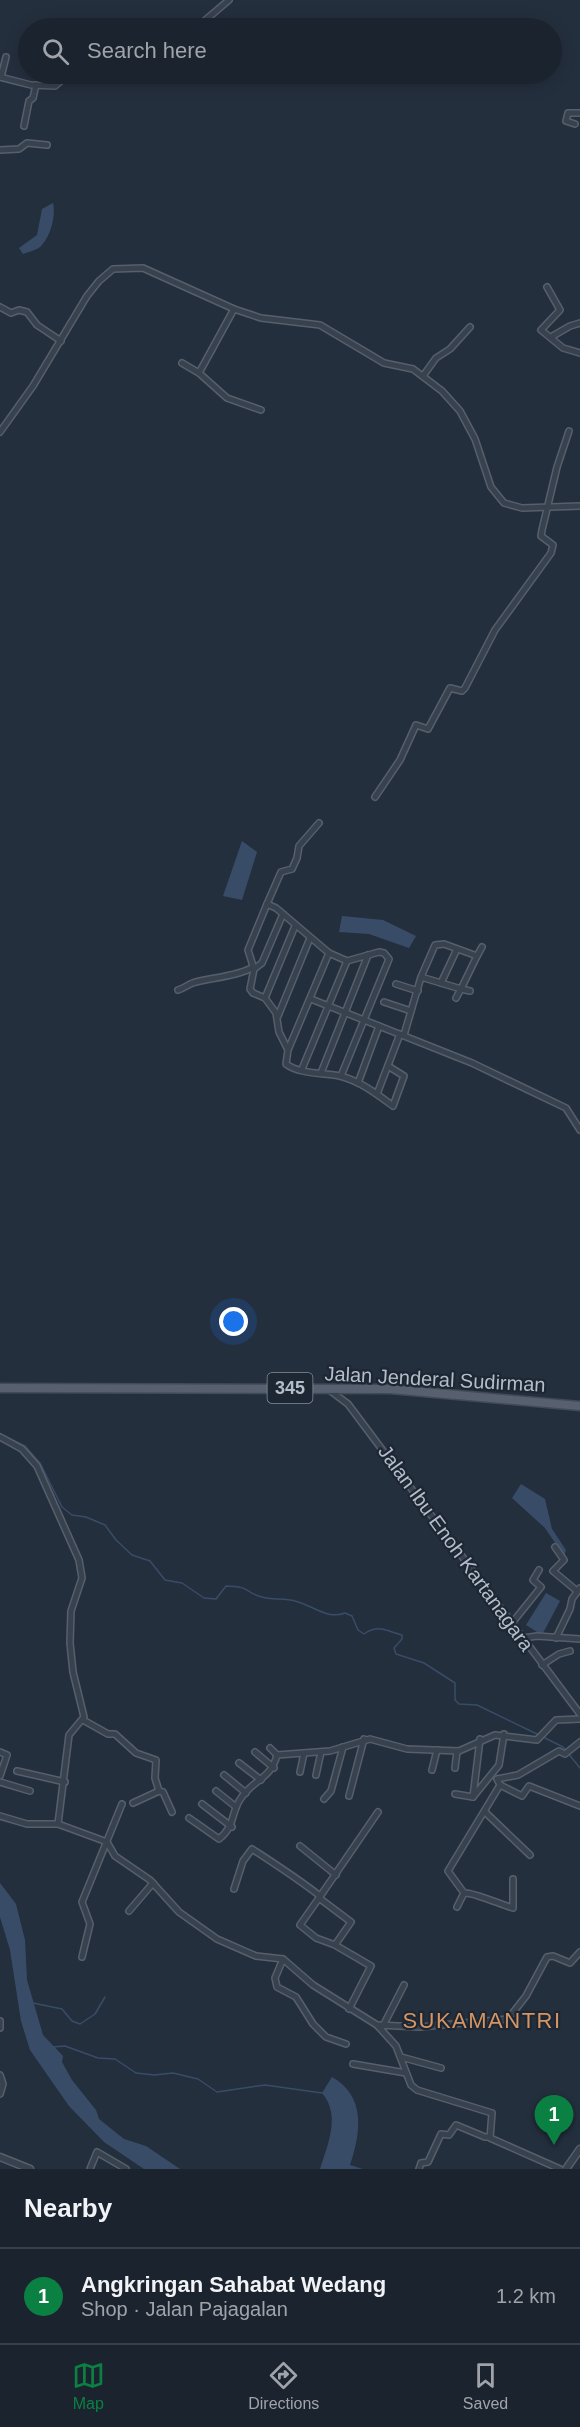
<!DOCTYPE html>
<html lang="en">
<head>
<meta charset="utf-8">
<style>
	:root { --surface:#1b232e; --page:#242b36; --text:#f1f3f6; --muted:#a0a4aa; --line:#39404a; --accent:#0b8043 }
	body { margin:0; font-family:Arial,sans-serif; background:var(--page); color:var(--text) }
	.you { position:absolute; left:234px; top:1322px; width:21px; height:21px; margin:-15px; border:4px solid #fff; border-radius:50%; background:#1a73e8; box-shadow:0 0 0 9px #1a73e833 }
	.badge { display:grid; place-items:center; width:39px; height:39px; border-radius:50%; background:var(--accent); color:#fff; font-size:20px; font-weight:700 }
	.pin { position:absolute; translate:-50% -50px; filter:drop-shadow(0 2px 3px #0008) }
	.pin::after { content:''; position:absolute; top:32px; width:21px; height:18px; background:inherit; clip-path:polygon(0 0,100% 0,50% 100%) }
	.list { margin:0; padding:0; list-style:none }
	h2 { display:flex; justify-content:space-between; align-items:center; height:78px; margin:0; padding:0 24px; font-size:26px }
	h2 small { font-size:20px; font-weight:400; color:var(--muted) }
	.list li { display:grid; grid-template-columns:39px 1fr auto; gap:18px; align-items:center; box-sizing:border-box; height:96px; padding:0 24px; border-top:2px solid var(--line) }
	.list b { display:block; font-size:22px; white-space:nowrap }
	.list p { margin:0; font-size:20px; white-space:nowrap; color:var(--muted) }
	.list em { font-size:20px; font-style:normal; color:var(--muted) }
	.icon { flex:none; width:33px; height:33px; fill:none; stroke:currentColor; stroke-width:2; stroke-linecap:round; stroke-linejoin:round }
	.map { position:relative; flex:none; width:580px; height:2169px; overflow:hidden }
	.search { position:absolute; background:var(--surface); box-shadow:0 3px 15px #0003; left:18px; right:18px; top:18px; height:66px; display:flex; align-items:center; gap:15px; box-sizing:border-box; padding:0 21px; border-radius:33px; color:var(--muted); font-size:22px }
	.sheet { height:174px; background:var(--surface) }
	nav { display:flex; justify-content:space-around; align-items:center; box-sizing:border-box; height:84px; border-top:2px solid var(--line); background:var(--surface); font-size:16px; color:var(--muted) }
	nav a { display:grid; justify-items:center; gap:3px }
	nav .on { color:var(--accent) }
	.map>svg:first-child { display:block }
	.water { fill:#394c67 }
	.lines { fill:none; stroke-linecap:round; stroke-linejoin:round }
	.stream { stroke:#394c67; stroke-width:1.5 }
	.minor-casing { stroke:#565f6c; stroke-width:8 }
	.tertiary-casing { stroke:#565f6c; stroke-width:9 }
	.primary-casing { stroke:#414a57; stroke-width:11 }
	.minor { stroke:#38414e; stroke-width:5 }
	.tertiary { stroke:#38414e; stroke-width:6 }
	.primary { stroke:#56606e; stroke-width:8 }
	.labels { text-anchor:middle; dominant-baseline:central; stroke-width:4.5; stroke-linejoin:round; paint-order:stroke }
	.shield { fill:#1d2633; stroke:#878f9c; stroke-width:1.5 }
	.shield-label { font-size:18px; font-weight:bold; fill:#b4bcc9 }
	.street-label { font-size:20px; fill:#b4bcc9; stroke:#1d2633 }
	.quarter-label { font-size:22px; letter-spacing:1.5px; fill:#d59563; stroke:#1d2633 }
</style>
</head>
<body>
<div class="map">
<svg width="580" height="2169" viewBox="0 0 580 2169">
	<rect width="100%" height="100%" fill="#242f3e"/>
	<!-- water -->
	<g class="water">
		<path d="M 53,203 C 56,215 51,236 41,246 C 37,250 28,252 23,254 L 19,248 L 37,235 L 42,209 Z"/>
		<polygon points="242,841 257,852 242,900 223,896"/>
		<polygon points="342,916 383,920 416,936 409,948 369,934 339,932"/>
		<polygon points="521,1484 545,1499 552,1529 566,1550 564,1556 545,1528 512,1498"/>
		<polygon points="546,1593 560,1601 542,1635 526,1625"/>
		<polygon points="0,1883 16,1904 25,1940 27,1980 43,2035 63,2056 62,2062 72,2080 96,2110 99,2119 124,2139 146,2146 180,2169 144,2169 104,2142 69,2106 30,2050 21,2021 10,1950 0,1917"/>
		<path d="M 332,2077 C 366,2096 361,2133 350,2165 L 363,2169 L 320,2169 C 328,2144 341,2115 322,2093 Z"/>
	</g>
	<g class="lines">
		<!-- stream -->
		<g class="stream">
			<path d="M 0,1434 L 25,1446 L 40,1463 L 62,1507 L 72,1515 L 86,1517 L 105,1525 L 116,1540 L 132,1555 L 150,1561 L 165,1580 L 182,1583 L 204,1598 L 216,1599 L 226,1586 C 251,1586 245,1593 262,1597 C 272,1600 284,1598 295,1601 C 312,1605 327,1620 345,1613 L 352,1616 L 358,1630 L 364,1634 C 379,1624 386,1631 402,1635 L 402,1639 L 394,1648 L 396,1654 L 424,1663 L 455,1683 L 455,1700 L 459,1704 L 477,1705 L 539,1735"/>
			<polyline points="543,1737 563,1747 580,1768"/>
			<polyline points="33,2003 62,2009 72,2021 80,2024 95,2014 105,1997"/>
			<polyline points="52,2047 65,2046 98,2058 115,2059 136,2073 154,2075 173,2073 198,2079 217,2092 265,2085 322,2093"/>
		</g>
		<defs>
			<g id="minor">
				<polyline points="196,28 229,0"/>
				<polyline points="0,77 31,85 55,86 69,74"/>
				<polyline points="1,77 6,57"/>
				<polyline points="575,124 566,121 568,113 580,113"/>
				<polyline points="24,126 29,101 33,98 36,85"/>
				<polyline points="0,150 19,149 27,143 47,145"/>
				<polyline points="547,287 560,310 541,330 563,348 580,353"/>
				<polyline points="0,307 11,313 19,310 27,312 37,325 61,341"/>
				<polyline points="551,337 570,326 580,323"/>
				<polyline points="182,363 199,373 227,398 261,410"/>
				<polyline points="199,373 234,309"/>
				<polyline points="423,376 436,358 450,349 470,327"/>
				<polyline points="0,432 33,386 87,296 99,281 113,269 143,268 234,309 261,318 320,325 384,363 413,369 442,391 460,411 475,439 491,487 504,503 522,508 580,506"/>
				<polyline points="375,797 400,760 416,725 428,729 450,688 462,691 465,688 495,630 551,553 553,545 541,536 542,530 557,467 569,431"/>
				<polyline points="267,904 281,872 292,869 297,858 299,846 319,823"/>
				<polyline points="329,953 347,961 379,952 384,953 389,959 341,1076"/>
				<polyline points="477,956 482,947"/>
				<polyline points="254,969 262,963 283,914"/>
				<polyline points="441,983 457,949"/>
				<polyline points="396,984 418,991"/>
				<path d="M 178,990 C 185,988 190,983 196,982 C 212,978 242,975 253,967"/>
				<polyline points="265,998 295,926"/>
				<polyline points="456,998 461,989 470,991"/>
				<polyline points="311,999 472,1063 566,1108 580,1130"/>
				<polyline points="384,1002 411,1011"/>
				<polyline points="278,1016 310,938"/>
				<polyline points="404,1035 421,977 435,945 444,944 477,956 461,989 421,977"/>
				<path d="M 288,1050 L 279,1032 L 276,1013 L 265,998 L 253,993 L 250,989 L 254,969 L 248,950 L 267,904 L 276,908 L 329,953 L 288,1050 L 286,1064 C 299,1074 324,1073 340,1076 C 360,1081 377,1094 393,1106 L 404,1076 L 388,1066"/>
				<polyline points="302,1069 347,961"/>
				<polyline points="321,1073 368,955"/>
				<polyline points="358,1083 379,1026"/>
				<polyline points="377,1094 400,1034"/>
				<polyline points="328,1389 348,1404 580,1714"/>
				<polyline points="0,1437 22,1449 37,1466 79,1560 82,1578 71,1611 70,1643 73,1672 84,1717 69,1735 58,1824 107,1842 115,1856 150,1880 179,1912 217,1939 256,1956 283,1959 313,1985 377,2025 396,2046 411,2085 417,2090 492,2113 490,2138 560,2169"/>
				<polyline points="555,1547 564,1560 553,1571 577,1591"/>
				<polyline points="512,1623 541,1587 533,1580 539,1570"/>
				<polyline points="524,1638 537,1636 580,1639"/>
				<polyline points="556,1638 570,1609 572,1599 580,1588"/>
				<polyline points="542,1665 559,1654 570,1651"/>
				<polyline points="83,1720 108,1734 115,1734 136,1753 156,1760 155,1778 159,1791 133,1803"/>
				<polyline points="480,1739 473,1797 499,1765 504,1734"/>
				<polyline points="270,1748 277,1755"/>
				<polyline points="0,1752 7,1755 0,1776"/>
				<polyline points="255,1752 274,1768"/>
				<polyline points="239,1763 261,1780"/>
				<polyline points="455,1768 457,1751"/>
				<polyline points="432,1770 437,1750"/>
				<polyline points="17,1771 65,1782"/>
				<polyline points="300,1772 304,1753"/>
				<polyline points="224,1775 246,1793"/>
				<polyline points="316,1775 321,1752"/>
				<polyline points="0,1782 30,1791"/>
				<polyline points="500,1785 522,1796 529,1786 580,1806"/>
				<polyline points="159,1791 163,1792 172,1812"/>
				<polyline points="216,1791 236,1807"/>
				<polyline points="455,1794 473,1797"/>
				<polyline points="349,1796 364,1739"/>
				<polyline points="324,1799 331,1791 343,1747"/>
				<polyline points="202,1804 232,1827"/>
				<polyline points="485,1812 530,1855"/>
				<polyline points="0,1816 27,1824 58,1824"/>
				<path d="M 189,1818 L 219,1839 C 236,1825 230,1814 241,1798 C 254,1779 271,1779 277,1755 L 330,1751 L 370,1739 L 407,1749 L 459,1751 L 495,1735 L 537,1740 L 556,1720 L 580,1719"/>
				<polyline points="300,1846 336,1875"/>
				<path d="M 234,1889 L 243,1861 L 252,1849 C 275,1864 297,1878 320,1896"/>
				<path d="M 464,1893 C 473,1892 502,1905 513,1908 L 513,1879"/>
				<polyline points="319,1898 378,1812"/>
				<polyline points="457,1907 464,1893 448,1871 500,1785 497,1779 518,1775 559,1751 565,1754 580,1742"/>
				<polyline points="129,1911 153,1883"/>
				<polyline points="335,1945 316,1938 300,1925 319,1898 351,1922 335,1945 371,1966 349,2009"/>
				<polyline points="82,1957 90,1924 82,1902 122,1804"/>
				<polyline points="283,1959 275,1978 277,1987 296,1997 313,2024 326,2037 346,2044"/>
				<polyline points="0,2021 0,2028"/>
				<polyline points="377,2025 420,2027 508,2019 526,1996 547,1957 553,1956 570,1963 580,1952"/>
				<polyline points="383,2026 404,1985"/>
				<polyline points="401,2057 441,2068"/>
				<polyline points="353,2064 406,2073"/>
				<polyline points="0,2075 3,2084 0,2094"/>
				<polyline points="90,2169 97,2152 126,2169"/>
				<polyline points="419,2169 421,2163 428,2162 441,2134 449,2135 456,2125 485,2137 489,2137"/>
			</g>
			<g id="tertiary">
				<polyline points="0,2157 30,2169"/>
				<polyline points="566,2169 580,2149"/>
			</g>
			<polyline id="primary" points="0,1388 390,1389 580,1406"/>
		</defs>
		<!-- minor casing -->
		<use href="#minor" class="minor-casing"/>
		<!-- tertiary casing -->
		<use href="#tertiary" class="tertiary-casing"/>
		<!-- primary casing -->
		<use href="#primary" class="primary-casing"/>
		<!-- minor -->
		<use href="#minor" class="minor"/>
		<!-- tertiary -->
		<use href="#tertiary" class="tertiary"/>
		<!-- primary -->
		<use href="#primary" class="primary"/>
	</g>
	<g class="labels">
		<!-- shield labels -->
		<rect class="shield" x="267.5" y="1373" width="45" height="30" rx="4.5"/>
		<g class="shield-label">
			<text x="290" y="1388">345</text>
		</g>
		<!-- street labels -->
		<g class="street-label">
			<text transform="translate(435 1379) rotate(3)">Jalan Jenderal Sudirman</text>
			<text transform="translate(456 1548) rotate(54)">Jalan Ibu Enoh Kartanagara</text>
		</g>
		<!-- quarter labels -->
		<g class="quarter-label">
			<text x="482" y="2020">SUKAMANTRI</text>
		</g>
	</g>
</svg>
<div class="you"></div>
<div class="pin badge" style="left:554px;top:2145px">1</div>
<div class="search"><svg class="icon" aria-label="search" viewBox="0 0 24 24"><circle cx="10" cy="10" r="6"/><path d="M15 15l6 6"/></svg>Search here</div>
</div>
<section class="sheet">
<h2>Nearby<small></small></h2>
<ul class="list">
<li><span class="badge">1</span><div><b>Angkringan Sahabat Wedang</b><p>Shop · Jalan Pajagalan</p></div><em>1.2 km</em></li>
</ul>
</section>
<nav>
<a class="on"><svg class="icon" aria-label="map" viewBox="0 0 24 24"><path d="M3 6l6-2 6 2 6-2v14l-6 2-6-2-6 2zM9 4v14M15 6v14"/></svg>Map</a>
<a><svg class="icon" aria-label="directions" viewBox="0 0 24 24"><path d="M12 3l9 9-9 9-9-9zM9 14v-3h6M13 9l2 2-2 2"/></svg>Directions</a>
<a><svg class="icon" aria-label="saved" viewBox="0 0 24 24"><path d="M7 4h10v16l-5-4-5 4z"/></svg>Saved</a>
</nav>
</body>
</html>
